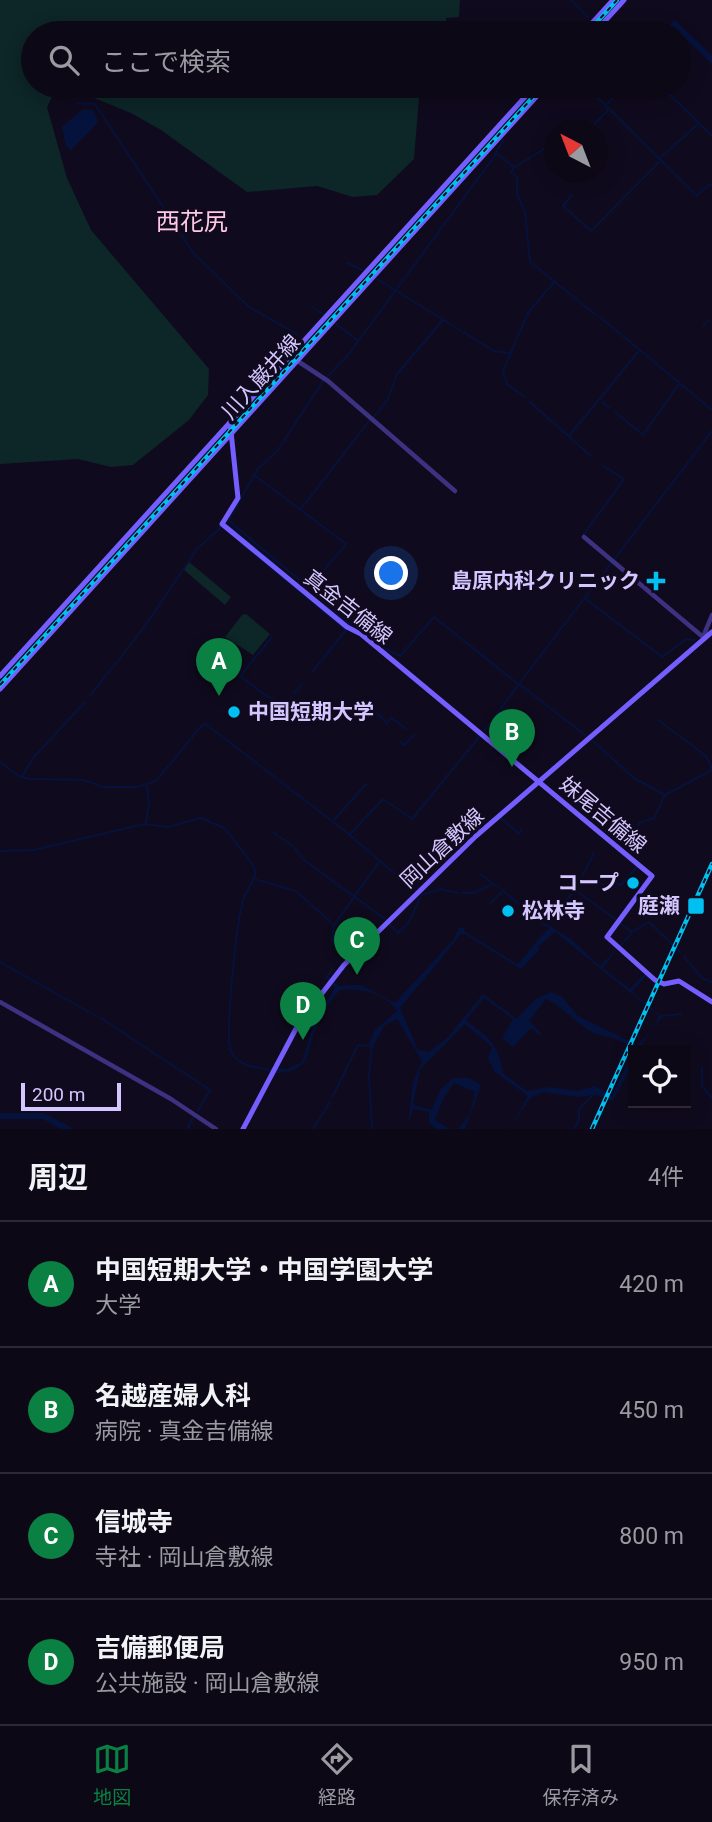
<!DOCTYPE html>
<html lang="ja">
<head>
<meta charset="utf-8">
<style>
	:root { --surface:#0c0816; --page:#1a1623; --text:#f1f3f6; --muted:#9a9aa1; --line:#2c2935; --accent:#0b8043 }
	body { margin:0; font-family:Roboto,"Noto Sans JP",sans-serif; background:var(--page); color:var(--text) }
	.controls { position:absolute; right:21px; bottom:21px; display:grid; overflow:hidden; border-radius:0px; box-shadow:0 4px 18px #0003 }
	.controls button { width:63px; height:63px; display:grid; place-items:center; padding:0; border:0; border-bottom:2px solid var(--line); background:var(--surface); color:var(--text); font:35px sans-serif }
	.compass { position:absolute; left:544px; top:119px; width:63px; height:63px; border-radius:50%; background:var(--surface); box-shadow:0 4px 18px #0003; rotate:318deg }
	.scale { position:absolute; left:21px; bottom:18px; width:100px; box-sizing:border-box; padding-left:7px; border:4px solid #d4c7ff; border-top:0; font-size:19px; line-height:24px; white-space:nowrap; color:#d4c7ff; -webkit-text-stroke:5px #100a1e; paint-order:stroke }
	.you { position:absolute; left:392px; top:574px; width:24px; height:24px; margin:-18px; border:5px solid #fff; border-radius:50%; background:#1a73e8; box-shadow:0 0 0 10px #1a73e833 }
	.badge { display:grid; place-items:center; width:46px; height:46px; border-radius:50%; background:var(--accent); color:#fff; font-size:23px; font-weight:700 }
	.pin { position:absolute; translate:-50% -58px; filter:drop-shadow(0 2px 4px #0008) }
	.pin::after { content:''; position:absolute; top:37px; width:24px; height:21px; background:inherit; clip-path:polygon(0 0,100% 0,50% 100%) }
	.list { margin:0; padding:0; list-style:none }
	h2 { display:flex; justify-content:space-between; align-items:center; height:91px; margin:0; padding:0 28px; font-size:30px }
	h2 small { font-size:23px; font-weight:400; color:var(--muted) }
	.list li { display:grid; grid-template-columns:46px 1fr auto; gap:21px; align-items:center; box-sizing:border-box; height:126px; padding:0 28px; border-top:2px solid var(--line) }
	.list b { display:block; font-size:26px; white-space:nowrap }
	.list p { margin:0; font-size:23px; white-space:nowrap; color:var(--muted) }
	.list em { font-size:23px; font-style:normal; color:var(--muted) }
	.icon { flex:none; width:38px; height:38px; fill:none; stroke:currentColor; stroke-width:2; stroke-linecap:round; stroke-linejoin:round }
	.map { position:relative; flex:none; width:712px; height:1129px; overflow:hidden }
	.search { position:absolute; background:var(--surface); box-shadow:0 4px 18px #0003; left:21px; right:21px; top:21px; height:77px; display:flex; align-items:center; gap:18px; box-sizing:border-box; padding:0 24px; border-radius:38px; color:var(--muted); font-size:26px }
	.sheet { height:595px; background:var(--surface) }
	nav { display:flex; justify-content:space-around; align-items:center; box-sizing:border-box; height:98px; border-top:2px solid var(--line); background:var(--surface); font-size:19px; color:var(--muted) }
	nav a { display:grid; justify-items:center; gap:4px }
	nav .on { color:var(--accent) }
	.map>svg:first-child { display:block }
	.green { fill:#0d2628 }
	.water { fill:#05133c; fill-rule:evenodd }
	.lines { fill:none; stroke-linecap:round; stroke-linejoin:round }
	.stream { stroke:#05133c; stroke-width:2 }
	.river { stroke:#05133c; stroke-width:6 }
	.tertiary { stroke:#3d3181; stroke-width:4.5 }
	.secondary { stroke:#745eff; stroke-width:5 }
	.rail-casing { stroke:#00c0f2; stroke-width:4.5 }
	.rail { stroke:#100a1e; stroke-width:2; stroke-dasharray:5; stroke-linecap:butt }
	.poi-dot { fill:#00c0f2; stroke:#100a1e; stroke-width:2.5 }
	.labels { text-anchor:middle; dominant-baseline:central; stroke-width:7; stroke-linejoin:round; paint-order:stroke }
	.street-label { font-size:21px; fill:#d4c7ff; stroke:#100a1e }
	.poi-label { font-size:21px; font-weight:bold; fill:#d4c7ff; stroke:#100a1e; text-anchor:end }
	.quarter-label { font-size:24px; fill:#ffc9e5; stroke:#100a1e }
</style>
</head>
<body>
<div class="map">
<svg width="712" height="1129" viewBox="0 0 712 1129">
	<rect width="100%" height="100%" fill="#100a1e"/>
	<!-- green -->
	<g class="green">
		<polygon points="0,0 460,0 459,17 446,18 448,33 33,33 33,86 430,86 419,98 414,159 377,195 353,197 317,186 247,192 161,130 131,113 79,92 52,97 47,107 67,178 91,230 209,369 208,395 189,420 133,465 111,467 78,459 0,464"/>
		<polygon points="189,562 231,597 225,605 184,570"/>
		<polygon points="246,614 270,634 253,655 225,637 242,615"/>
	</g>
	<!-- water -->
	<g class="water">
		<polygon points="83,109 93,110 98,122 71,150 66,146 62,127"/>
		<path d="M 547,924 L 572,940 L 600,966 L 618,948 L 603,968 L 630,989 L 645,973 L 652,980 L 645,977 L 632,992 L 662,1017 L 642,1044 L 646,1050 C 633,1050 627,1044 616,1039 C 607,1035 600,1037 590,1031 C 574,1021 564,1008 546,999 L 529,1021 L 541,1033 L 539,1035 L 531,1028 L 513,1047 L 502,1038 L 513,1019 L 484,998 L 466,1020 C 490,1040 497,1041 503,1073 L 527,1091 L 548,1087 L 578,1091 L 595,1086 L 612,1096 L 626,1066 L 633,1064 L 613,1101 L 596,1095 L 577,1097 L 543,1092 L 530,1098 L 509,1129 L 528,1096 L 495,1072 L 488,1059 L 492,1047 L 465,1024 L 420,1069 L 413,1105 L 431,1110 L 441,1089 L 453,1078 L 469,1078 L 481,1085 L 480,1089 L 465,1129 L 458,1129 L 470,1114 L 475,1092 L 454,1083 L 443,1099 L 435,1120 L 450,1129 L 436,1129 L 429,1123 L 429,1112 L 413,1109 L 408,1123 L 413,1082 L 422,1061 L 397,1019 L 384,1026 L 372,1048 L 368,1046 L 375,1030 L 397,1011 C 386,993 360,988 340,990 C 330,1002 321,1014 316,1028 C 305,1054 312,1071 276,1073 L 278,1068 L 287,1069 L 302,1062 L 314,1023 L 335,988 L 325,977 L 335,965 L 328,977 L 339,986 L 361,985 L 395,1003 L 454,939 L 459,928 L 465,928 L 464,931 L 517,964 C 532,951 534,940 549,929 ZM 555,932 L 658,1015 C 658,1027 646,1037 637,1045 L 578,1016 L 562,997 L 551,992 L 534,1000 L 517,1019 L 483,994 L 448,1037 L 429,1052 L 418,1050 L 400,1008 C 421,982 440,961 461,934 L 465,934 L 521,969 L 539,950 L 538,947 Z"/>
	</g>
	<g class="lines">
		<!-- stream -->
		<g class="stream">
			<polyline points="571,0 588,17"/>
			<polyline points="602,31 604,33"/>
			<polyline points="586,86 694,193"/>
			<polyline points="661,86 712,136"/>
			<polyline points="78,103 95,104 194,254 249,307 297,334"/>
			<polyline points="606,105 624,86"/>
			<polyline points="589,130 608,110"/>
			<polyline points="504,139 496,153 514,167 511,172 517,177 517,194 525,212 530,262 596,315"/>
			<polyline points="660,158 697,125"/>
			<polyline points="515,167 544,149 554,148"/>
			<polyline points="572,195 563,206 591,231 659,162"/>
			<polyline points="696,196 710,184 712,185"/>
			<polyline points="348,263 362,270"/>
			<polyline points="377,279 494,351 511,353"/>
			<polyline points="312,307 323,314"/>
			<polyline points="600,317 712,410"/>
			<polyline points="336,324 357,340"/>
			<polyline points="703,326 709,320"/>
			<polyline points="291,341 296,335"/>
			<polyline points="265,373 281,354"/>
			<polyline points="525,397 507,384 503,371 528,313 555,281"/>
			<polyline points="530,402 591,456"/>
			<polyline points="602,402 610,408"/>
			<polyline points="615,412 643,435 679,384"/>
			<polyline points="374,417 388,399 397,374 443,320"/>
			<polyline points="569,436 638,352"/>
			<polyline points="300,510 369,421"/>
			<polyline points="228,521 258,469 278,450 323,381 348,355 496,154"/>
			<polyline points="229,521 309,588 346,544 254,475"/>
			<polyline points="229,526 277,566"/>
			<polyline points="584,534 624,479 602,465"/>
			<polyline points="241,543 346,630 313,671"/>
			<polyline points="586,599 662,657 686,639 694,640"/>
			<polyline points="322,603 349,624 357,625 381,646 400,656 434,617 518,684"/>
			<polyline points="272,637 240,676 268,697 287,702 292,697"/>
			<polyline points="519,684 712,431"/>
			<polyline points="294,694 302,684"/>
			<polyline points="90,696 145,626 197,549 221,527"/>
			<polyline points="365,702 387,723 391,718 406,729"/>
			<polyline points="658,720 706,756 712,768"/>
			<polyline points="485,730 519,684 593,741 634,778 665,795"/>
			<polyline points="400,742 404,745 414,735"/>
			<polyline points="0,762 19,776 29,779 84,780 103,787 138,787 156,781 203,724 207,725 345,831 415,891"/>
			<polyline points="22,776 34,757 85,702"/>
			<polyline points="501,818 519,834 522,829"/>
			<polyline points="335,819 366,784"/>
			<polyline points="146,823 149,802 147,787"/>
			<polyline points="273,832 294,847 304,860 385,919"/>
			<polyline points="350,834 383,799 412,819 480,736"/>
			<path d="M 0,851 L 34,850 L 144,824 L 168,827 L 201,818 L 224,828 C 229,834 255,865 255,871 C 256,881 245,891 243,901 C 237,920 224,1038 231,1051 C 238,1067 258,1068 273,1070"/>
			<polyline points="630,855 640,841 637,829 639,823 654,818 665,795 712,770"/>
			<polyline points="481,874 493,884"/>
			<polyline points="582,877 606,886 616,883 621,885 637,867"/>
			<polyline points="582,877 594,853"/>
			<polyline points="254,879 296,891 334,925 332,941 348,955"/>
			<polyline points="576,889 580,882"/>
			<polyline points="502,890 542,924 546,925 575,890 618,921"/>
			<polyline points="462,893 473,893 493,884 498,887"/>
			<polyline points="422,895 440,889 458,893"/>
			<polyline points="490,904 502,892"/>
			<polyline points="620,923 632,932 649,922 680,952"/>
			<polyline points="334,925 379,862"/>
			<polyline points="390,925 398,933 409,922 420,898"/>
			<polyline points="621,945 631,934"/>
			<polyline points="684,957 702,978 712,982"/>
			<polyline points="0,962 96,1016"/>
			<polyline points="662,1016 681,1014"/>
			<polyline points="101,1018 210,1090 198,1111"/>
			<polyline points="372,1047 369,1074 372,1129"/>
			<polyline points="702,1068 702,1086 712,1098"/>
			<polyline points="333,1096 358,1045 369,1046"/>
			<polyline points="190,1129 188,1127 193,1118"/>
			<polyline points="313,1129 330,1102"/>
			<polyline points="574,1129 579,1120 579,1109 593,1095"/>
		</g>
		<!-- river -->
		<g class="river">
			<polyline points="666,33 675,24 712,60"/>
			<polyline points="0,1116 43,1116 68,1129"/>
		</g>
		<!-- tertiary -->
		<g class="tertiary">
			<polyline points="290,356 328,381 455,491"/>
			<polyline points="584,537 703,637 712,615"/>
			<polyline points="0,1002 171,1099 216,1129"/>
		</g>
		<!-- secondary -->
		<g class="secondary">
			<polyline points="583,33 613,0"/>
			<polyline points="594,33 624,0"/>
			<polyline points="230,422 238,498 222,524 347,627 361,634 652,876 607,937 655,980 664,984 679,981 712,1002"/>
			<polyline points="0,676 535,86"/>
			<polyline points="0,689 546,86"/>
			<polyline points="243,1129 299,1023 344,965 476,836 712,632"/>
		</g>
		<defs>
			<g id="rail">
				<polyline points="587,33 617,0"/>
				<polyline points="0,685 543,86"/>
				<polyline points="592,1129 712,864"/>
			</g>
		</defs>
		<!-- rail casing -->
		<use href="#rail" class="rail-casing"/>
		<!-- rail -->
		<use href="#rail" class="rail"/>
	</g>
	<!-- markers -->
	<g class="poi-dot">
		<path d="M652.5 570.5h7v7h7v7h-7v7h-7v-7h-7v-7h7z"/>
		<circle cx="234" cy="712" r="7"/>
		<circle cx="633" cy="883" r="7"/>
		<rect x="687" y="897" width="18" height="18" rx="3.5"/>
		<circle cx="508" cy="911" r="7"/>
	</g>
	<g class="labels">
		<!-- street labels -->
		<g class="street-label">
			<text transform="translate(261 377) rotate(-48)">川入巌井線</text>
			<text transform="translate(348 607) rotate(38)">真金吉備線</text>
			<text transform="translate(603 815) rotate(40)">妹尾吉備線</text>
			<text transform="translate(442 848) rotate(-43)">岡山倉敷線</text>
		</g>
		<!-- poi labels -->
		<g class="poi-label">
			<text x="640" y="581">島原内科クリニック</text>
			<text x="248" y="712" text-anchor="start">中国短期大学</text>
			<text x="619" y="883">コープ</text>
			<text x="680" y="906">庭瀬</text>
			<text x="522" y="911" text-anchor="start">松林寺</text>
		</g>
		<!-- quarter labels -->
		<g class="quarter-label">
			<text x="192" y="222">西花尻</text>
		</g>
	</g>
</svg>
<div class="controls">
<button><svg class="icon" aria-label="locate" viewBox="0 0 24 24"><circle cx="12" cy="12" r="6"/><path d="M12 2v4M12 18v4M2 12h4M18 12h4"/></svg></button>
</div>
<svg class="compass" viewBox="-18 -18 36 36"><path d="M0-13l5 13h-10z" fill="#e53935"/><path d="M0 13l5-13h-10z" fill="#9a9aa1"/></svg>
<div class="scale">200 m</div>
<div class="you"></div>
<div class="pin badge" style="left:219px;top:696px">A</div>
<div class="pin badge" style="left:512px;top:767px">B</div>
<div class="pin badge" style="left:357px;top:975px">C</div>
<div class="pin badge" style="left:303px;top:1040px">D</div>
<div class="search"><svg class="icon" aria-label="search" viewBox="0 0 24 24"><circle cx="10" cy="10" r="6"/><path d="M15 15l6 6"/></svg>ここで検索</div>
</div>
<section class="sheet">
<h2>周辺<small>4件</small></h2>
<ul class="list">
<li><span class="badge">A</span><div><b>中国短期大学・中国学園大学</b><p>大学</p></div><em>420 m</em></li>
<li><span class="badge">B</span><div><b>名越産婦人科</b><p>病院 · 真金吉備線</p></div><em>450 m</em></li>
<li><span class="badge">C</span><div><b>信城寺</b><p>寺社 · 岡山倉敷線</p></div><em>800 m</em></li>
<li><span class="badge">D</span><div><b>吉備郵便局</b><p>公共施設 · 岡山倉敷線</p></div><em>950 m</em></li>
</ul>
</section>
<nav>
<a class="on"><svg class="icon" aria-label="map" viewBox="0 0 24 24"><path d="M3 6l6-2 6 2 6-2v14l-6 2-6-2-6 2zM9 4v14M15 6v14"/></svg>地図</a>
<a><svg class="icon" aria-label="directions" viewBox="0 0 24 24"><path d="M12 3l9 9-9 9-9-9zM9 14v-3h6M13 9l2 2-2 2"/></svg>経路</a>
<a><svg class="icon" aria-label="saved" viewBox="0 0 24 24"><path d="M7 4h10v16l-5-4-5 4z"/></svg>保存済み</a>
</nav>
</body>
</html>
